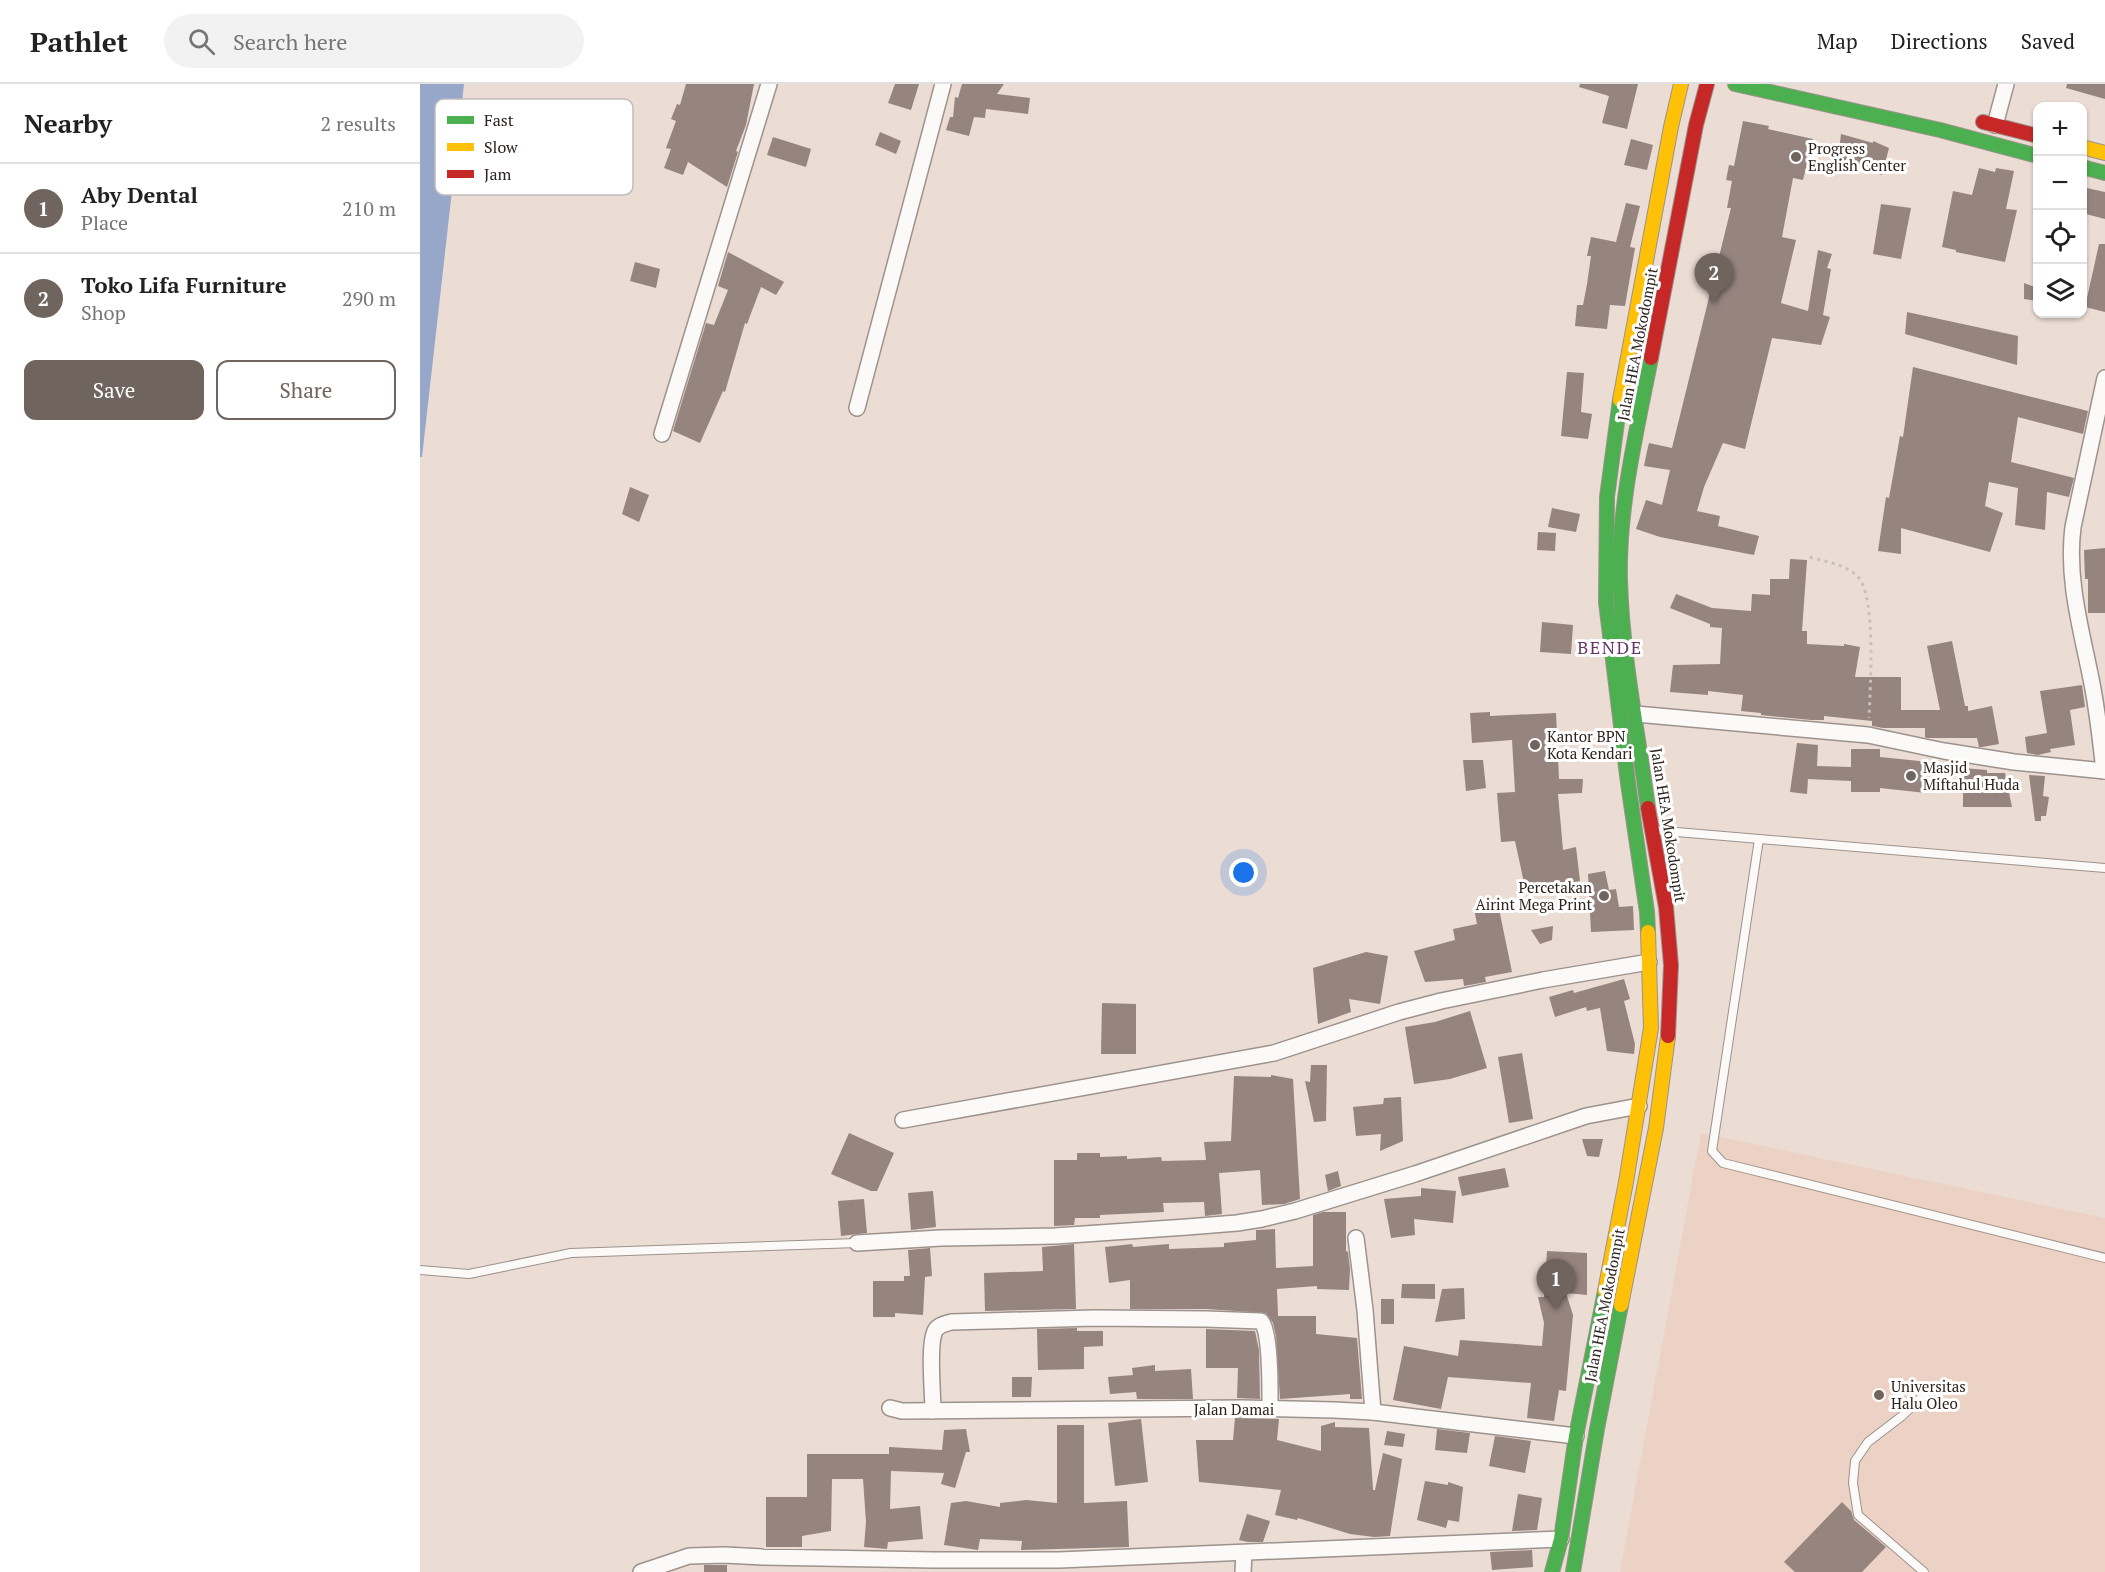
<!DOCTYPE html>
<html lang="en">
<head>
<meta charset="utf-8">
<style>
	:root { --surface:#fff; --page:#f2f2f2; --text:#222; --muted:#767676; --line:#e0e0e0; --accent:#70645e }
	body { margin:0; font-family:"PT Serif",serif; background:var(--page); color:var(--text) }
	.controls { position:absolute; right:18px; top:18px; display:grid; overflow:hidden; border-radius:12px; box-shadow:0 2px 4px #0004 }
	.controls button { width:54px; height:54px; display:grid; place-items:center; padding:0; border:0; border-bottom:2px solid var(--line); background:var(--surface); color:var(--text); font:30px sans-serif }
	.you { position:absolute; left:824px; top:789px; width:21px; height:21px; margin:-15px; border:4px solid #fff; border-radius:50%; background:#1a73e8; box-shadow:0 0 0 9px #1a73e833 }
	.badge { display:grid; place-items:center; width:39px; height:39px; border-radius:50%; background:var(--accent); color:#fff; font-size:20px; font-weight:700 }
	.pin { position:absolute; translate:-50% -50px; filter:drop-shadow(0 2px 3px #0008) }
	.pin::after { content:''; position:absolute; top:32px; width:21px; height:18px; background:inherit; clip-path:polygon(0 0,100% 0,50% 100%) }
	.list { margin:0; padding:0; list-style:none }
	h2 { display:flex; justify-content:space-between; align-items:center; height:78px; margin:0; padding:0 24px; font-size:26px }
	h2 small { font-size:20px; font-weight:400; color:var(--muted) }
	.list li { display:grid; grid-template-columns:39px 1fr auto; gap:18px; align-items:center; box-sizing:border-box; height:90px; padding:0 24px; border-top:2px solid var(--line) }
	.list b { display:block; font-size:22px; white-space:nowrap }
	.list p { margin:0; font-size:20px; white-space:nowrap; color:var(--muted) }
	.list em { font-size:20px; font-style:normal; color:var(--muted) }
	.actions { display:flex; gap:12px; padding:18px 24px }
	.actions a { flex:1; padding:14px 0; border:2px solid var(--accent); border-radius:12px; text-align:center; font-size:21px; color:var(--accent) }
	.actions .main { background:var(--accent); color:#fff }
	.icon { flex:none; width:33px; height:33px; fill:none; stroke:currentColor; stroke-width:2; stroke-linecap:round; stroke-linejoin:round }
	.map { position:relative; flex:none; width:1685px; height:1488px; overflow:hidden }
	header { display:flex; align-items:center; gap:36px; box-sizing:border-box; height:84px; padding:0 30px; background:var(--surface); border-bottom:2px solid var(--line) }
	header strong { font-size:28px }
	nav { display:flex; gap:33px; margin-inline-start:auto; font-size:21px }
	.search { width:420px; height:54px; background:var(--page); display:flex; align-items:center; gap:15px; box-sizing:border-box; padding:0 21px; border-radius:33px; color:var(--muted); font-size:22px }
	main { display:flex }
	aside { flex:1; background:var(--surface) }
	.map>svg:first-child { display:block }
	.built { fill:#ecd2c5 }
	.water { fill:#96a7c9 }
	.building { fill:#96847f }
	.lines { fill:none; stroke-linecap:round; stroke-linejoin:round }
	.lane-casing { stroke:#9d928c; stroke-width:10 }
	.street-casing { stroke:#9d928c; stroke-width:18 }
	.fast-casing { stroke:#9d928c; stroke-width:16 }
	.slow-casing { stroke:#9d928c; stroke-width:16 }
	.jam-casing { stroke:#9d928c; stroke-width:16 }
	.path { stroke:#c7c1be; stroke-width:3; stroke-dasharray:3 4.5; stroke-linecap:butt }
	.lane { stroke:#fcfaf9; stroke-width:8 }
	.street { stroke:#fcfaf9; stroke-width:15 }
	.fast { stroke:#4caf50; stroke-width:14 }
	.slow { stroke:#ffc107; stroke-width:14 }
	.jam { stroke:#c62828; stroke-width:14 }
	.poi-dot { fill:#70645e; stroke:#fff; stroke-width:2 }
	.labels { text-anchor:middle; dominant-baseline:central; stroke-width:6; stroke-linejoin:round; paint-order:stroke }
	.poi-label { font-size:15px; fill:#2d231e; stroke:#fff; text-anchor:start }
	.street-label { font-size:15px; fill:#2d231e; stroke:#fff }
	.quarter-label { font-size:18px; letter-spacing:1.5px; fill:#663668; stroke:#fff }
	.key { fill:#fff; stroke:#c0bdbc; stroke-width:1.5 }
	.key-label { font-size:16px; fill:#2d231e }
</style>
</head>
<body>
<header>
<strong>Pathlet</strong>
<div class="search"><svg class="icon" aria-label="search" viewBox="0 0 24 24"><circle cx="10" cy="10" r="6"/><path d="M15 15l6 6"/></svg>Search here</div>
<nav><a>Map</a><a>Directions</a><a>Saved</a></nav>
</header>
<main>
<aside>
<h2>Nearby<small>2 results</small></h2>
<ul class="list">
<li><span class="badge">1</span><div><b>Aby Dental</b><p>Place</p></div><em>210 m</em></li>
<li><span class="badge">2</span><div><b>Toko Lifa Furniture</b><p>Shop</p></div><em>290 m</em></li>
</ul>
<div class="actions"><a class="main">Save</a><a>Share</a></div>
</aside>
<div class="map">
<svg width="1685" height="1488" viewBox="0 0 1685 1488">
	<rect width="100%" height="100%" fill="#ebdcd4"/>
	<!-- built -->
	<polygon class="built" points="1281,1049 1685,1134 1685,1488 1200,1488"/>
	<!-- water -->
	<polygon class="water" points="0,0 44,0 2,373 0,373"/>
	<!-- building -->
	<g class="building">
		<polygon points="266,0 334,0 326,41 316,67 318,68 307,103 268,78 263,91 244,84 251,65 246,64 256,37 251,35 257,20 260,21"/>
		<polygon points="475,0 499,0 491,26 468,19"/>
		<polygon points="542,0 584,0 577,10 610,14 608,30 566,25 565,34 554,33 549,52 526,46 530,33 533,33 535,13 538,14"/>
		<polygon points="1160,0 1218,0 1207,45 1182,39 1189,12 1159,3"/>
		<polygon points="1647,0 1685,0 1685,15 1646,4"/>
		<polygon points="1323,37 1349,42 1348,45 1393,55 1383,96 1373,94 1362,153 1376,156 1361,219 1388,227 1398,166 1412,170 1407,184 1411,185 1403,231 1410,233 1401,261 1352,254 1325,365 1303,359 1284,403 1277,427 1300,432 1298,442 1339,452 1334,471 1240,453 1216,445 1226,416 1242,421 1250,386 1224,382 1227,367 1229,359 1252,364 1311,124 1307,124 1312,97 1306,96 1309,81 1314,82"/>
		<polygon points="460,48 481,57 476,70 455,61"/>
		<polygon points="1421,50 1453,59 1453,57 1469,64 1462,91 1418,76"/>
		<polygon points="353,53 391,65 386,83 347,71"/>
		<polygon points="1211,55 1233,61 1227,86 1204,81"/>
		<polygon points="1559,84 1575,88 1576,84 1594,87 1586,125 1597,126 1585,178 1536,168 1536,166 1522,163 1533,107 1552,111"/>
		<polygon points="1662,103 1685,108 1685,135 1662,129"/>
		<polygon points="1206,119 1220,122 1210,163 1215,164 1205,222 1190,221 1187,245 1155,242 1157,221 1163,221 1167,200 1171,172 1167,172 1171,153 1196,158"/>
		<polygon points="1461,120 1491,124 1481,175 1453,170"/>
		<polygon points="1679,160 1685,160 1685,228 1665,223"/>
		<polygon points="308,168 364,198 356,211 341,203 327,240 325,239 305,308 303,307 280,359 253,347 286,239 294,241 308,206 298,202"/>
		<polygon points="215,178 240,185 236,204 210,197"/>
		<polygon points="1604,199 1617,204 1617,217 1604,215"/>
		<polygon points="1487,228 1598,252 1597,281 1485,250"/>
		<polygon points="1493,283 1668,327 1663,350 1598,333 1591,378 1654,394 1649,413 1627,408 1625,446 1595,441 1598,404 1569,398 1565,422 1583,429 1570,468 1481,444 1481,470 1458,467 1466,413 1469,414 1480,352 1483,353"/>
		<polygon points="1147,288 1164,289 1161,328 1172,330 1168,355 1141,352"/>
		<polygon points="210,403 229,411 219,438 202,430"/>
		<polygon points="1132,424 1160,430 1156,448 1128,443"/>
		<polygon points="1118,448 1136,449 1135,467 1117,466"/>
		<polygon points="1685,464 1685,529 1668,529 1668,495 1665,495 1664,466"/>
		<polygon points="1370,475 1387,476 1382,547 1387,547 1387,560 1424,562 1424,560 1440,563 1435,593 1481,593 1481,626 1520,626 1507,562 1532,557 1545,622 1548,622 1548,627 1572,622 1579,660 1562,663 1559,663 1557,654 1507,654 1505,653 1505,644 1463,644 1452,642 1452,637 1404,632 1404,636 1391,636 1341,631 1341,629 1321,627 1323,611 1288,607 1288,611 1250,608 1253,581 1300,580 1302,544 1290,543 1290,540 1250,524 1256,510 1292,524 1331,527 1332,510 1350,511 1350,495 1369,495"/>
		<polygon points="1122,538 1153,541 1151,570 1120,568"/>
		<polygon points="1662,601 1665,623 1650,626 1655,661 1630,665 1631,668 1618,671 1607,669 1605,653 1627,649 1620,607"/>
		<polygon points="1070,628 1070,632 1136,629 1139,695 1163,695 1162,709 1138,710 1143,766 1156,763 1160,797 1106,808 1095,757 1081,758 1077,709 1095,708 1092,656 1052,659 1050,629"/>
		<polygon points="1377,659 1398,661 1397,682 1431,683 1431,665 1460,665 1460,673 1509,678 1506,709 1460,704 1460,708 1431,708 1431,697 1388,695 1387,710 1370,708"/>
		<polygon points="1043,676 1063,676 1066,704 1046,707"/>
		<polygon points="1543,684 1567,686 1567,689 1585,689 1592,723 1543,723"/>
		<polygon points="1609,691 1625,692 1623,712 1629,713 1626,732 1621,732 1621,737 1615,737"/>
		<polygon points="1185,787 1189,806 1196,805 1199,823 1213,822 1214,846 1171,848 1168,790"/>
		<polygon points="1078,820 1092,888 1065,893 1066,898 1044,902 1043,895 1005,898 994,867 1035,856 1033,845 1057,840 1054,825"/>
		<polygon points="1133,842 1132,856 1120,860 1111,846"/>
		<polygon points="946,868 968,872 960,920 929,915 931,928 898,940 893,884"/>
		<polygon points="1204,895 1210,915 1204,917 1215,960 1214,970 1187,967 1180,924 1167,927 1166,923 1135,933 1129,913 1153,906 1154,909"/>
		<polygon points="682,919 716,920 716,970 681,970"/>
		<polygon points="1050,927 1067,984 1030,995 994,1000 985,943 1015,938"/>
		<polygon points="1102,969 1113,1035 1089,1039 1078,973"/>
		<polygon points="891,981 907,981 906,1037 894,1038 885,997 890,998"/>
		<polygon points="851,991 873,995 880,1115 864,1120 842,1121 840,1086 799,1089 802,1130 785,1132 784,1118 743,1119 744,1128 680,1131 680,1134 655,1134 654,1141 634,1142 634,1076 657,1076 657,1069 680,1069 680,1073 707,1072 707,1075 741,1073 742,1077 786,1076 784,1058 811,1057 814,992 851,993"/>
		<polygon points="981,1013 983,1057 960,1067 961,1050 936,1052 933,1023 963,1020 964,1014"/>
		<polygon points="429,1049 474,1069 457,1107 451,1107 411,1090"/>
		<polygon points="1162,1055 1183,1055 1179,1073 1167,1072"/>
		<polygon points="1085,1084 1089,1103 1042,1112 1038,1093"/>
		<polygon points="918,1087 921,1102 908,1107 905,1091"/>
		<polygon points="1001,1104 1036,1107 1033,1139 994,1135 995,1151 971,1154 964,1115 1001,1112"/>
		<polygon points="513,1107 516,1143 491,1146 488,1109"/>
		<polygon points="444,1115 447,1149 421,1152 418,1117"/>
		<polygon points="903,1128 926,1128 926,1167 928,1168 930,1185 929,1206 897,1205 897,1202 857,1205 858,1232 896,1232 896,1250 937,1254 942,1315 930,1315 930,1310 860,1315 856,1252 853,1239 846,1229 786,1225 710,1225 710,1196 689,1199 685,1163 712,1160 713,1163 749,1160 749,1165 804,1163 804,1159 836,1156 836,1146 838,1146 855,1145 856,1184 893,1182 893,1131"/>
		<polygon points="654,1160 656,1225 565,1227 564,1189 623,1187 622,1163"/>
		<polygon points="510,1164 512,1192 505,1193 503,1231 475,1229 475,1233 453,1233 453,1197 484,1197 484,1192 490,1192 488,1166"/>
		<polygon points="1127,1167 1167,1169 1167,1211 1146,1209 1153,1231 1146,1307 1139,1306 1134,1337 1107,1334 1111,1299 1028,1293 1021,1325 973,1316 984,1262 1038,1272 1040,1256 1122,1262 1124,1239 1118,1213 1124,1213"/>
		<polygon points="982,1200 1015,1200 1015,1215 981,1214"/>
		<polygon points="1044,1204 1045,1235 1015,1238 1022,1205"/>
		<rect x="961" y="1215" width="13" height="25"/>
		<polygon points="657,1244 657,1247 683,1247 683,1262 664,1263 664,1285 618,1286 617,1245"/>
		<polygon points="786,1245 835,1247 839,1266 840,1315 817,1314 818,1284 786,1284"/>
		<polygon points="735,1281 735,1287 771,1285 773,1315 717,1315 716,1308 690,1310 688,1293 713,1291 712,1284"/>
		<polygon points="592,1293 612,1293 611,1313 592,1313"/>
		<polygon points="815,1334 859,1335 857,1356 901,1367 901,1342 915,1338 915,1343 949,1344 953,1406 955,1406 963,1369 982,1375 970,1452 954,1453 930,1450 878,1434 877,1436 855,1431 861,1406 779,1398 776,1356 813,1356"/>
		<polygon points="721,1335 728,1398 695,1402 688,1339"/>
		<polygon points="637,1341 664,1341 664,1419 707,1417 709,1463 601,1466 602,1457 560,1455 558,1466 524,1461 531,1419 546,1417 580,1423 580,1419 606,1416 637,1419"/>
		<polygon points="546,1345 550,1368 546,1368 535,1404 521,1400 524,1389 471,1387 470,1425 500,1422 503,1455 468,1458 467,1465 444,1463 446,1438 443,1395 412,1395 411,1447 382,1452 382,1463 346,1463 346,1413 387,1413 387,1370 469,1370 469,1363 522,1366 524,1346"/>
		<polygon points="1017,1345 1050,1349 1047,1369 1015,1366"/>
		<polygon points="967,1347 985,1350 983,1363 964,1361"/>
		<polygon points="1075,1352 1111,1357 1105,1389 1069,1382"/>
		<polygon points="1005,1397 1028,1401 1028,1398 1043,1403 1039,1438 1028,1436 1026,1444 997,1436"/>
		<polygon points="1098,1410 1122,1414 1117,1446 1092,1447"/>
		<polygon points="1422,1418 1431,1427 1434,1436 1466,1463 1442,1488 1375,1488 1364,1478"/>
		<polygon points="827,1430 850,1437 843,1458 828,1458 819,1456"/>
		<polygon points="1112,1466 1113,1483 1072,1486 1070,1468"/>
		<rect x="284" y="1481" width="23" height="7"/>
	</g>
	<g class="lines">
		<defs>
			<g id="lane">
				<polyline points="1233,746 1685,784"/>
				<polyline points="1339,755 1292,1067 1303,1079 1685,1174"/>
				<polyline points="0,1186 49,1190 151,1169 437,1159"/>
				<polyline points="1504,1488 1438,1431 1433,1399 1435,1377 1448,1358 1482,1332 1505,1310"/>
			</g>
			<g id="street">
				<polyline points="1575,41 1586,0"/>
				<polyline points="437,324 523,0"/>
				<polyline points="242,350 349,0"/>
				<polyline points="1216,630 1448,651 1524,667 1594,678 1685,687"/>
				<path d="M 1684,687 C 1681,660 1678,632 1673,605 C 1663,551 1646,498 1653,443 L 1685,294"/>
				<polyline points="483,1036 854,969 979,928 1021,917 1123,896 1229,878"/>
				<polyline points="936,1154 945,1226 953,1328"/>
				<polyline points="437,1159 521,1154 635,1152 767,1143 817,1139 842,1135 875,1127 995,1090 1166,1032 1219,1022"/>
				<polyline points="470,1324 482,1327 822,1324 914,1326 953,1328 1156,1352"/>
				<path d="M 513,1327 C 513,1310 508,1261 515,1247 C 518,1241 525,1240 531,1238 L 674,1234 L 786,1235 L 841,1237 C 851,1248 850,1308 850,1325"/>
				<polyline points="221,1488 269,1472 305,1471 343,1473 514,1476 639,1476 1141,1455"/>
				<polyline points="823,1488 824,1469"/>
			</g>
			<g id="fast">
				<polyline points="1315,0 1520,46 1618,72"/>
				<polyline points="1662,83 1685,89"/>
				<polyline points="1200,316 1187,413 1186,518 1208,699 1227,828 1228,848"/>
				<path d="M 1228,724 C 1218,649 1202,571 1200,496 C 1198,424 1217,345 1231,274"/>
				<polyline points="1132,1488 1141,1455 1156,1352 1185,1207"/>
				<polyline points="1153,1488 1177,1345 1201,1221"/>
			</g>
			<g id="slow">
				<polyline points="1662,63 1685,69"/>
				<polyline points="1200,316 1251,43 1261,0"/>
				<polyline points="1185,1207 1206,1098 1231,944 1228,848"/>
				<polyline points="1201,1221 1236,1044 1248,952"/>
			</g>
			<g id="jam">
				<polyline points="1563,38 1618,52"/>
				<polyline points="1231,274 1276,41 1287,0"/>
				<polyline points="1228,724 1246,823 1251,881 1248,952"/>
			</g>
		</defs>
		<!-- lane casing -->
		<use href="#lane" class="lane-casing"/>
		<!-- street casing -->
		<use href="#street" class="street-casing"/>
		<!-- fast casing -->
		<use href="#fast" class="fast-casing"/>
		<!-- slow casing -->
		<use href="#slow" class="slow-casing"/>
		<!-- jam casing -->
		<use href="#jam" class="jam-casing"/>
		<!-- path -->
		<path class="path" d="M 1390,473 C 1406,478 1425,480 1437,492 C 1457,510 1450,606 1449,634"/>
		<!-- lane -->
		<use href="#lane" class="lane"/>
		<!-- street -->
		<use href="#street" class="street"/>
		<!-- fast -->
		<use href="#fast" class="fast"/>
		<!-- slow -->
		<use href="#slow" class="slow"/>
		<!-- jam -->
		<use href="#jam" class="jam"/>
	</g>
	<!-- markers -->
	<g class="poi-dot">
		<circle cx="1376" cy="73" r="6"/>
		<circle cx="1115" cy="661" r="6"/>
		<circle cx="1491" cy="692" r="6"/>
		<circle cx="1184" cy="812" r="6"/>
		<circle cx="1459" cy="1311" r="6"/>
	</g>
	<g class="labels">
		<!-- poi labels -->
		<g class="poi-label">
			<text x="1388" y="64">Progress<tspan x="1388" dy="17">English Center</tspan></text>
			<text x="1127" y="652">Kantor BPN<tspan x="1127" dy="17">Kota Kendari</tspan></text>
			<text x="1503" y="683">Masjid<tspan x="1503" dy="17">Miftahul Huda</tspan></text>
			<text x="1172" y="803" text-anchor="end">Percetakan<tspan x="1172" dy="17">Airint Mega Print</tspan></text>
			<text x="1471" y="1302">Universitas<tspan x="1471" dy="17">Halu Oleo</tspan></text>
		</g>
		<!-- street labels -->
		<g class="street-label">
			<text transform="translate(1217 260) rotate(-79)">Jalan HEA Mokodompit</text>
			<text transform="translate(1249 741) rotate(81)">Jalan HEA Mokodompit</text>
			<text transform="translate(1184 1221) rotate(-79)">Jalan HEA Mokodompit</text>
			<text x="814" y="1325">Jalan Damai</text>
		</g>
		<!-- quarter labels -->
		<g class="quarter-label">
			<text x="1190" y="563">BENDE</text>
		</g>
	</g>
	<!-- legend -->
	<rect x="15" y="15" width="198" height="96" rx="9" class="key"/>
	<rect x="27" y="32" width="27" height="8" fill="#4caf50"/>
	<rect x="27" y="59" width="27" height="8" fill="#ffc107"/>
	<rect x="27" y="86" width="27" height="8" fill="#c62828"/>
	<g class="key-label">
		<text x="64" y="42">Fast</text>
		<text x="64" y="69">Slow</text>
		<text x="64" y="96">Jam</text>
	</g>
</svg>
<div class="controls">
<button>+</button>
<button>−</button>
<button><svg class="icon" aria-label="locate" viewBox="0 0 24 24"><circle cx="12" cy="12" r="6"/><path d="M12 2v4M12 18v4M2 12h4M18 12h4"/></svg></button>
<button><svg class="icon" aria-label="layers" viewBox="0 0 24 24"><path d="M12 4l9 5-9 5-9-5zM3 14l9 5 9-5"/></svg></button>
</div>
<div class="you"></div>
<div class="pin badge" style="left:1136px;top:1225px">1</div>
<div class="pin badge" style="left:1294px;top:219px">2</div>
</div>
</main>
</body>
</html>
